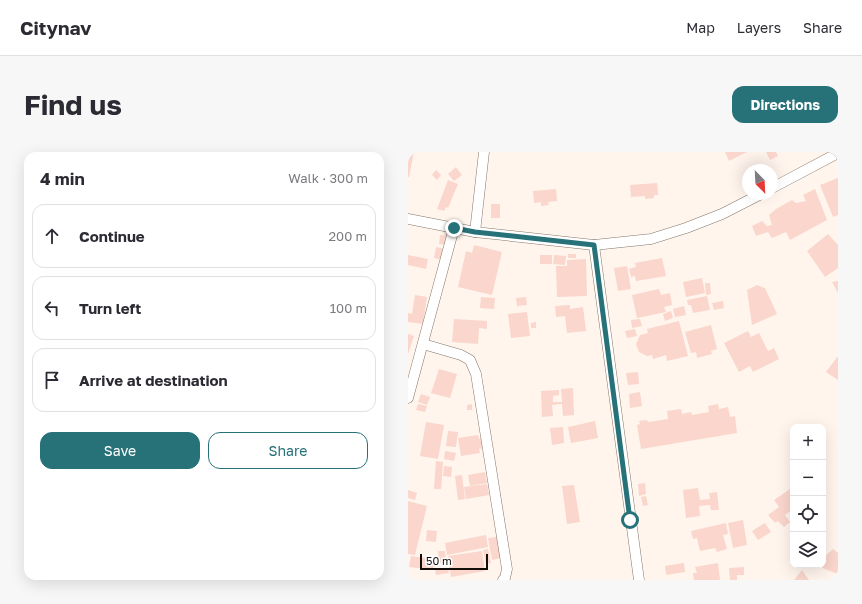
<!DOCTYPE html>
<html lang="en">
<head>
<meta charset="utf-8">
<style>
	:root { --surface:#fff; --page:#f7f7f7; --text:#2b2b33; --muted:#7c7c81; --line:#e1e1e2; --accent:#277179 }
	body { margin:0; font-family:"Golos Text",sans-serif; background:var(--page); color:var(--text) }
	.controls { position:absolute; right:12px; bottom:12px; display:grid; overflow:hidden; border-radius:8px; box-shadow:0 4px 16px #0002 }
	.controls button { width:36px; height:36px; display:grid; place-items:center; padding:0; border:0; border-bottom:1px solid var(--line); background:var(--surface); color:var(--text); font:20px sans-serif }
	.compass { position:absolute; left:334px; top:12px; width:36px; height:36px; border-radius:50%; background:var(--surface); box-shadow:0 4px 16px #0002; rotate:156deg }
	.scale { position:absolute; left:12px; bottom:10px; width:68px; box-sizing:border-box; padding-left:4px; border:2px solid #140e0a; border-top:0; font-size:11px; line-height:14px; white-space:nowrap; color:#140e0a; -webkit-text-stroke:3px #fff; paint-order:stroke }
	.stop { position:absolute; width:12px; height:12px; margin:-9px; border:3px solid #277179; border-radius:50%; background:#fff }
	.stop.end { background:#277179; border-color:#fff; box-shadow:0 1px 4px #0008 }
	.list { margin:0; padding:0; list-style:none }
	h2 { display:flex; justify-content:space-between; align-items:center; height:52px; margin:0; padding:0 16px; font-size:17px }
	h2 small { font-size:13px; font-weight:400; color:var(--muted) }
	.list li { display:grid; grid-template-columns:26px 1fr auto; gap:12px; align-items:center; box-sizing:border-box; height:64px; margin:0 8px 8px; padding:0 8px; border:1px solid var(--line); border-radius:12px }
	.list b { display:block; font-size:15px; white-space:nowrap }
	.list em { font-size:13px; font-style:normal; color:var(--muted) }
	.actions { display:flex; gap:8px; padding:12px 16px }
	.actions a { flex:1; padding:9px 0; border:1px solid var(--accent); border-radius:12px; text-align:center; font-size:14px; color:var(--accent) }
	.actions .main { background:var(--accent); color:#fff }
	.icon { flex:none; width:22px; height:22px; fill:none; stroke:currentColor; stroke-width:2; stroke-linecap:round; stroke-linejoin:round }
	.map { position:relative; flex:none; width:430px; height:428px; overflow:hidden; border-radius:12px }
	header { display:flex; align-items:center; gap:24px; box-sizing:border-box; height:56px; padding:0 20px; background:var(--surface); border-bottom:1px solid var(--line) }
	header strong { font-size:19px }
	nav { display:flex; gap:22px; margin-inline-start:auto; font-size:14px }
	.intro { display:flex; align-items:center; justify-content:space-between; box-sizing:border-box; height:96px; padding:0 24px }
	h1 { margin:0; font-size:28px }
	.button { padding:10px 18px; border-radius:12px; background:var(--accent); color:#fff; font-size:14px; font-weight:700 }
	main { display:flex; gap:24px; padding:0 24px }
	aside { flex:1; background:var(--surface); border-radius:12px; box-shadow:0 4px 16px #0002 }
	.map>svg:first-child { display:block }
	.building { fill:#fad6cc }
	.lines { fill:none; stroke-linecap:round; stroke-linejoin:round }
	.minor-casing { stroke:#84766a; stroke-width:11 }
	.minor { stroke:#fff; stroke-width:10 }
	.route { stroke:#277179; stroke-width:5 }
</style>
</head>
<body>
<header>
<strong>Citynav</strong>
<nav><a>Map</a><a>Layers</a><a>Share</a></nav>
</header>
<div class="intro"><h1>Find us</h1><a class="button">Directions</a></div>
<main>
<aside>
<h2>4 min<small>Walk · 300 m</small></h2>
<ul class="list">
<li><svg class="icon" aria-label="ahead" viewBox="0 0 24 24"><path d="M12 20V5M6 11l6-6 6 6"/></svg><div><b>Continue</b></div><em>200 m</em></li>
<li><svg class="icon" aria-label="left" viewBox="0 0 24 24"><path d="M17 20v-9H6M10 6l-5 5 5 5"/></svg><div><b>Turn left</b></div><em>100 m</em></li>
<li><svg class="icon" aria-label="arrive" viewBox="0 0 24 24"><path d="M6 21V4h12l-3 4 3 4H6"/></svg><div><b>Arrive at destination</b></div></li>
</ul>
<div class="actions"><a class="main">Save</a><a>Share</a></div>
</aside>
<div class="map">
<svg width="430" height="428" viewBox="0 0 430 428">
	<rect width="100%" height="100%" fill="#fff5ed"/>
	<!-- building -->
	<g class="building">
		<polygon points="0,0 6,0 1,25 0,25"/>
		<polygon points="317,0 339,0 321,9"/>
		<polygon points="358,0 368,0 370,4 362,8"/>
		<polygon points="48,15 54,23 46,29 40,22"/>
		<polygon points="28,18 33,23 29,28 24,23"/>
		<polygon points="430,26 430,63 425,65 412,33"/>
		<polygon points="40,28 50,32 40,56 38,55 36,59 29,57"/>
		<polygon points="249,31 250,43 246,43 246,46 237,47 237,44 223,45 222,33"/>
		<polygon points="148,37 149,49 140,50 141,53 133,54 133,50 126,51 125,39"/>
		<polygon points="407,37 419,68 382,88 378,80 364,86 360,80 348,84 344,74 354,69 359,74 364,73 361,63 368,57 384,48 388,51 398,49 395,43"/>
		<rect x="83" y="52" width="9" height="14"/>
		<polygon points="420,82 430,93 430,116 417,125 399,99"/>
		<polygon points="32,83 40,84 39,93 31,92"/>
		<polygon points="66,93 94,100 84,143 50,135 58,99 64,101"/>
		<polygon points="28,95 37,97 35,108 26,106"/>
		<rect x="160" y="102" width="8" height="4"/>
		<polygon points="0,103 20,107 18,117 0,113"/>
		<rect x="132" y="103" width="12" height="9"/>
		<polygon points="146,103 158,104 157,113 145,112"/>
		<polygon points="254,106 258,124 228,129 227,124 223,125 221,117 228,115 227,111"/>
		<polygon points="178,107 179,144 149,145 148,114 159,114 159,108"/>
		<polygon points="219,114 223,137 210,139 206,116"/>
		<polygon points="294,126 297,141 278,145 275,130"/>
		<polygon points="430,129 430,141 424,130"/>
		<polygon points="297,131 302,131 303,142 298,143"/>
		<polygon points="349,133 357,136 369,162 344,173 339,138"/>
		<polygon points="251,137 253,143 262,141 264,153 256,155 258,160 229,166 224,143"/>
		<polygon points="7,143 19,145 15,172 0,170 0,161 4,162"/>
		<polygon points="299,144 302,158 285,161 283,153 280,153 279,148"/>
		<polygon points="73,145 87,146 86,157 72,156"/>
		<polygon points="118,145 119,153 109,154 108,146"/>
		<polygon points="315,149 316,156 306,158 304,151"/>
		<polygon points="162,153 162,157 175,155 178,179 159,181 157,164 148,165 147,154"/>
		<polygon points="276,154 278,163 267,165 265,157"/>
		<polygon points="263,159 265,166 257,169 255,162"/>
		<polygon points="119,160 122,184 103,186 100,162"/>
		<polygon points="46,167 79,169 79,177 71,176 70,192 44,190"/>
		<polygon points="232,167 234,174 224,176 223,168"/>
		<polygon points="271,169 280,204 259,209 258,203 245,207 244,203 239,204 231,200 228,192 232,183 240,181 239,177"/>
		<polygon points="128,170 128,176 123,176 123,171"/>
		<polygon points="303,173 309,197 303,199 304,202 289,206 288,200 283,201 277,180"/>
		<polygon points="227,177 229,184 219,186 217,179"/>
		<polygon points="340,179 343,185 351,181 360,199 366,196 371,207 345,220 342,214 331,220 316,191"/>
		<polygon points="0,182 6,184 0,202"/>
		<polygon points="430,204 430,228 418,220"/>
		<polygon points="31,217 49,222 42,246 23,241"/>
		<polygon points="230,220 231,232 220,233 218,221"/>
		<polygon points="165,236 166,263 155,264 154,252 144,253 145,264 134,265 133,239 151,238 151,243 145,244 145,250 154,250 153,237"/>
		<polygon points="232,240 234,254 222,256 221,242"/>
		<polygon points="13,242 22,245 19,253 10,250"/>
		<polygon points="10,252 19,254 17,260 8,258"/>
		<polygon points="64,252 64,258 59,258 59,253"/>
		<polygon points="310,252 311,257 320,255 322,265 327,264 329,281 233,297 229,273 232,272 231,269 238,268 241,270 260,267 259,259 273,257 274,262 283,260 284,263 301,260 300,254"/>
		<polygon points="187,269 190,286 163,291 160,275"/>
		<polygon points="18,270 36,273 30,307 12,304"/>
		<polygon points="155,275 156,291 144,293 142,276"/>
		<polygon points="40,279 50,280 48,295 38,294"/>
		<polygon points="70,283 71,287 74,286 76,296 71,297 72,301 53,304 50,286"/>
		<polygon points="37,299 48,301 46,309 36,307"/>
		<polygon points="28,309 35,310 33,337 26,337"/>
		<polygon points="36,314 44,315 43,325 35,324"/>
		<polygon points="77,320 79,331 62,334 60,323"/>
		<polygon points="54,323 57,347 50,348 47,324"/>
		<polygon points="237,331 238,342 231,344 230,332"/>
		<polygon points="79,332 81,343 58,347 56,335"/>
		<polygon points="166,333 172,370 159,372 154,334"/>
		<polygon points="290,336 292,348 302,347 301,341 309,340 311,358 303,358 302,353 291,354 292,364 278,366 275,338"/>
		<polygon points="382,337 385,341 385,357 377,363 382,370 376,375 370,369 367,371 360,363 371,355 374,359 366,348"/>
		<polygon points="0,338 9,341 7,348 0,346"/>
		<polygon points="238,344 240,353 235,354 233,345"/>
		<polygon points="0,349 19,354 7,403 0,402"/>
		<polygon points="335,368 339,393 325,396 320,371"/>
		<polygon points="318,371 320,382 315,383 319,397 309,400 307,396 292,399 289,386 285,387 283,379"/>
		<polygon points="357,371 363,380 350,388 344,379"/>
		<polygon points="19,378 29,379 28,390 18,389"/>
		<polygon points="78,383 80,395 39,403 37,391"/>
		<polygon points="90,385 93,406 84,408 80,386"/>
		<polygon points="80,397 83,411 78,412 75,398"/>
		<polygon points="425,397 430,401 430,422 414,416 415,406"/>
		<polygon points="30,399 37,399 38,410 31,411"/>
		<polygon points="74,399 77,419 43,425 40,404"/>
		<polygon points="3,404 27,407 25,418 1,415"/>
		<polygon points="276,411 277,420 258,423 257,414"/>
		<polygon points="310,411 312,428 286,428 285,421 289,421 287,415"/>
		<polygon points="336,415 336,423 329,423 329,428 322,428 321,416"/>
		<polygon points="40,416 41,421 28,423 27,418"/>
		<polygon points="394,418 401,428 386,428"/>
	</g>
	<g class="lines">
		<defs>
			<g id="minor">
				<polyline points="364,36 430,1"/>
				<polyline points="0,67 67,80 186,93 243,87 278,76 314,62 353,42"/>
				<polyline points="67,80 76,0"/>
				<polyline points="186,93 231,428"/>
				<polyline points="15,192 53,203 62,208 68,222 99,417 97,426 95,428"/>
				<polyline points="0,246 46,76"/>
			</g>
		</defs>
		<!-- minor casing -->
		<use href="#minor" class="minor-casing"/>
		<!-- minor -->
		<use href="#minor" class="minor"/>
	</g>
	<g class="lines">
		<!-- route -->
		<polyline class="route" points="46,76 67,80 186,93 222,368"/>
	</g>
</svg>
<div class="controls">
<button>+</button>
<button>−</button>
<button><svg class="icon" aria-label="locate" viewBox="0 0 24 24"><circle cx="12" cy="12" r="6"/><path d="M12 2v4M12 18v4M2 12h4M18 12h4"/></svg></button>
<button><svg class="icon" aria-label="layers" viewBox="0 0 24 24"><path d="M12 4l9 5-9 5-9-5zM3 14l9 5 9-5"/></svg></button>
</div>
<svg class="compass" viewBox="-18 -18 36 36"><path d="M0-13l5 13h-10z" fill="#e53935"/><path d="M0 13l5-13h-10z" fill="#7c7c81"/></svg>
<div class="scale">50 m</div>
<div class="stop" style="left:222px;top:368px"></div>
<div class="stop end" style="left:46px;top:76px"></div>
</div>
</main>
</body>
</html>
